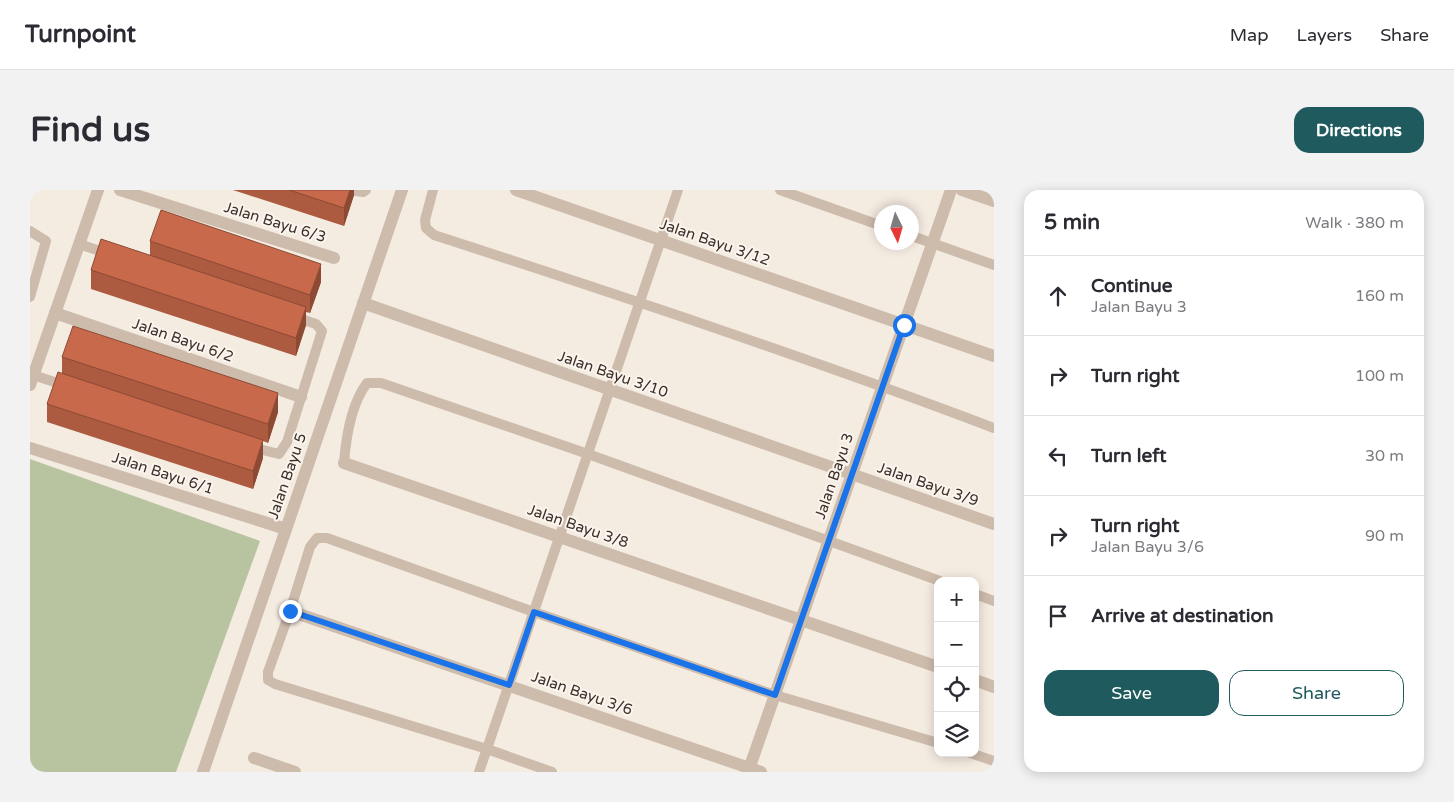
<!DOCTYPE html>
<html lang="en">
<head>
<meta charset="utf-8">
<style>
	:root { --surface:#fff; --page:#f2f2f3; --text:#2b2b33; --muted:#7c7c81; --line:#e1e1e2; --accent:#1f5a5e }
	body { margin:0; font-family:"Varela Round",sans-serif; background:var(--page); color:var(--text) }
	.controls { position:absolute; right:15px; bottom:15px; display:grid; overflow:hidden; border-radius:10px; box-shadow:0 2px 12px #0003 }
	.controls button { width:45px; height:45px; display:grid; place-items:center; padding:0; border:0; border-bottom:1px solid var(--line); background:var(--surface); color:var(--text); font:25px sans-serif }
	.compass { position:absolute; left:844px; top:15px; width:45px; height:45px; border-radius:50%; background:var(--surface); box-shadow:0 2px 12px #0003; rotate:175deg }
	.stop { position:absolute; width:15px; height:15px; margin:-11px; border:4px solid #1a73e8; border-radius:50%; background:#fff }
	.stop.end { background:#1a73e8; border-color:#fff; box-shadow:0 1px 5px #0008 }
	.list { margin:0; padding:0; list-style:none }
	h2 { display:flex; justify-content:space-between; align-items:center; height:65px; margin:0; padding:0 20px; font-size:21px }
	h2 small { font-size:16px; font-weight:400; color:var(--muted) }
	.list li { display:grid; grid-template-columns:32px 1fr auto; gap:15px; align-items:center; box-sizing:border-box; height:80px; padding:0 20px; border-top:1px solid var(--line) }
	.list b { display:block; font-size:19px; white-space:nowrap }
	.list p { margin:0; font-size:16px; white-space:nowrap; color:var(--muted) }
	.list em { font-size:16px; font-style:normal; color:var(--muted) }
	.actions { display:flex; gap:10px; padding:15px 20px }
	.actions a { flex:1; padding:11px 0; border:1px solid var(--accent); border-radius:15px; text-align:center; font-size:18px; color:var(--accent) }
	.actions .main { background:var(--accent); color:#fff }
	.icon { flex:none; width:28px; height:28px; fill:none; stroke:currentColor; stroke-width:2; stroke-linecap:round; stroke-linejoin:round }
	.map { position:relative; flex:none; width:964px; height:582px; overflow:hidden; border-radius:15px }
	header { display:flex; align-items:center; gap:30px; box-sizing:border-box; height:70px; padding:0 25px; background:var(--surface); border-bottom:1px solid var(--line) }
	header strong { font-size:24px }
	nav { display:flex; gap:28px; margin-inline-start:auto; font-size:18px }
	.intro { display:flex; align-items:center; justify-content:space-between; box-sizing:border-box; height:120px; padding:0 30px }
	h1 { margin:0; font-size:35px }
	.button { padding:12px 22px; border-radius:15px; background:var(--accent); color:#fff; font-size:18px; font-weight:700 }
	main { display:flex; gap:30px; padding:0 30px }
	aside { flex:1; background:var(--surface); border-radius:15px; box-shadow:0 2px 12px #0003 }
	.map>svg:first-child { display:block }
	.green { fill:#b8c4a0 }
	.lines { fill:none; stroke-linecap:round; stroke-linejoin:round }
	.service { stroke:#cdbbac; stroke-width:10 }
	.minor { stroke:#cdbbac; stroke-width:12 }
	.wall { fill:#ac5a40 }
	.shaded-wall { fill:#8c4a34 }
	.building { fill:#c8694b; stroke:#8c4a34 }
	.route { stroke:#1a73e8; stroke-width:6 }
	.labels { text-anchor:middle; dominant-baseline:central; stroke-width:4; stroke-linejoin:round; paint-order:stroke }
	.street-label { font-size:15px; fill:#3b302b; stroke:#fbf5ee }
</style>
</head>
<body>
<header>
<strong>Turnpoint</strong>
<nav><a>Map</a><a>Layers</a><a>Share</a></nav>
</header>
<div class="intro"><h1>Find us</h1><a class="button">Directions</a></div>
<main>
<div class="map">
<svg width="964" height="582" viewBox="0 0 964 582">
	<rect width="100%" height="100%" fill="#f4ebe1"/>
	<!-- green -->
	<polygon class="green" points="0,269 230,351 146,582 0,582"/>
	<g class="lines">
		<!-- service -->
		<g class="service">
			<polyline points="320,0 333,2 336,0"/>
			<path d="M 403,0 L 395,30 L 396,38 L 404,45 C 592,106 779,168 964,238"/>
			<polyline points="750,0 852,36"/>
			<polyline points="0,41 16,51 0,107"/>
			<polyline points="882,46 964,75"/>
			<polyline points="49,54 79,64"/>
			<polyline points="3,185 37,196"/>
			<polyline points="221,257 249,264 257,252 292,141 286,134 265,127"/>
			<path d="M 314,273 C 316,247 321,214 337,193 L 351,193 L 558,264 L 910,391"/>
			<polyline points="945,404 964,411"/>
			<polyline points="940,563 964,571"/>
			<polyline points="449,582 648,0"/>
			<polyline points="522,582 457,559 245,494 238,490 238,482 260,421 280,357 287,348 297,348 504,422 745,505 908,553"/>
		</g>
		<!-- minor -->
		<g class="minor">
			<polyline points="90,0 304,68"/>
			<polyline points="486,0 964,166"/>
			<polyline points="932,0 964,11"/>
			<polyline points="333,113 964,334"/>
			<polyline points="25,123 271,207"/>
			<polyline points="0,195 68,0"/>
			<polyline points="0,258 256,339"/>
			<polyline points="314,273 908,477"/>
			<polyline points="260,421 731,582"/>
			<polyline points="945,490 964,497"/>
			<polyline points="224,568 265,582"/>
			<polyline points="173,582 372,0"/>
			<polyline points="718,582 921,0"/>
		</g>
	</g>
	<!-- wall -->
	<g class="wall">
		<polygon points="203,0 324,0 324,5 314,36"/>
		<polygon points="120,51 291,92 280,123 276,122 276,135 266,166 61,99 61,80 120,65"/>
		<polygon points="32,167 248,222 238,253 233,251 233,268 223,299 17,232 17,214 32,184"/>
	</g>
	<!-- shaded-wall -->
	<g class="shaded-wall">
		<polygon points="320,0 324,0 324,5 314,36 314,18"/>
		<polygon points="291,74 291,92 280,123 280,105"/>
		<polygon points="276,117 276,135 266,166 266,148"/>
		<polygon points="248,203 248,222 238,253 238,234"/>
		<polygon points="233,250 233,268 223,299 223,281"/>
	</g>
	<!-- building -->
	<g class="building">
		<polygon points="259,0 320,0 314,18"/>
		<polygon points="131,20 291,74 280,105 120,51"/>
		<polygon points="71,49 276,117 266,148 61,80"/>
		<polygon points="43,136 248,203 238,234 32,167"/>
		<polygon points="28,182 233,250 223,281 17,214"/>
	</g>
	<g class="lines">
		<!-- route -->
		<polyline class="route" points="260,421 479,495 504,422 745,505 874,135"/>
	</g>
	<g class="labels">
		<!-- street labels -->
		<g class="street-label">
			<text transform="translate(245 32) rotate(17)">Jalan Bayu 6/3</text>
			<text transform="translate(685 52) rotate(19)">Jalan Bayu 3/12</text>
			<text transform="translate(153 150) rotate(19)">Jalan Bayu 6/2</text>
			<text transform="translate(583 184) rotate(19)">Jalan Bayu 3/10</text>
			<text transform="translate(133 283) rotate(18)">Jalan Bayu 6/1</text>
			<text transform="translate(257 286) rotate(-71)">Jalan Bayu 5</text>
			<text transform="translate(804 286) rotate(-71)">Jalan Bayu 3</text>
			<text transform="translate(898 294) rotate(19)">Jalan Bayu 3/9</text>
			<text transform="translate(548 336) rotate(19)">Jalan Bayu 3/8</text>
			<text transform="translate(552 503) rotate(19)">Jalan Bayu 3/6</text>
		</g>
	</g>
</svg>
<div class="controls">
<button>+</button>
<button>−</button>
<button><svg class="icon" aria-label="locate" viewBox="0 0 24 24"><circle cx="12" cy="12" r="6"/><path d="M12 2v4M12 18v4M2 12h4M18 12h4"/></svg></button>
<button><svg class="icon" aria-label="layers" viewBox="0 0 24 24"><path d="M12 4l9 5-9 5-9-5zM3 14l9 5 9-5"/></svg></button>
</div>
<svg class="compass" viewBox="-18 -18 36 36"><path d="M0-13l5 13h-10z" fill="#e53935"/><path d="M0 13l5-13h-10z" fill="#7c7c81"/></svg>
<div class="stop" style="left:874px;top:135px"></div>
<div class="stop end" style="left:260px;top:421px"></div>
</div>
<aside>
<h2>5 min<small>Walk · 380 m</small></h2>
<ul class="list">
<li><svg class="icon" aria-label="ahead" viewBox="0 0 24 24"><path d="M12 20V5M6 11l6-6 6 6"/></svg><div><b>Continue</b><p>Jalan Bayu 3</p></div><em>160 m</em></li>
<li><svg class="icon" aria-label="right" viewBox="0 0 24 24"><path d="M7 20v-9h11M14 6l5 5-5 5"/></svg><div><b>Turn right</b></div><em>100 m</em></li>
<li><svg class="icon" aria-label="left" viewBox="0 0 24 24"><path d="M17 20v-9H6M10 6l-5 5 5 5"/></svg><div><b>Turn left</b></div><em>30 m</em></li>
<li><svg class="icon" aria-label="right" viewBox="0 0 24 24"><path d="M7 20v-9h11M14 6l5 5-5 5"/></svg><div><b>Turn right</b><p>Jalan Bayu 3/6</p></div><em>90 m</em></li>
<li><svg class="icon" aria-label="arrive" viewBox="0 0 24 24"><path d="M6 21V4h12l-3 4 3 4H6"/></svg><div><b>Arrive at destination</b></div></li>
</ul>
<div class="actions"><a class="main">Save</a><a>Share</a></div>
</aside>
</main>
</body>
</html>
